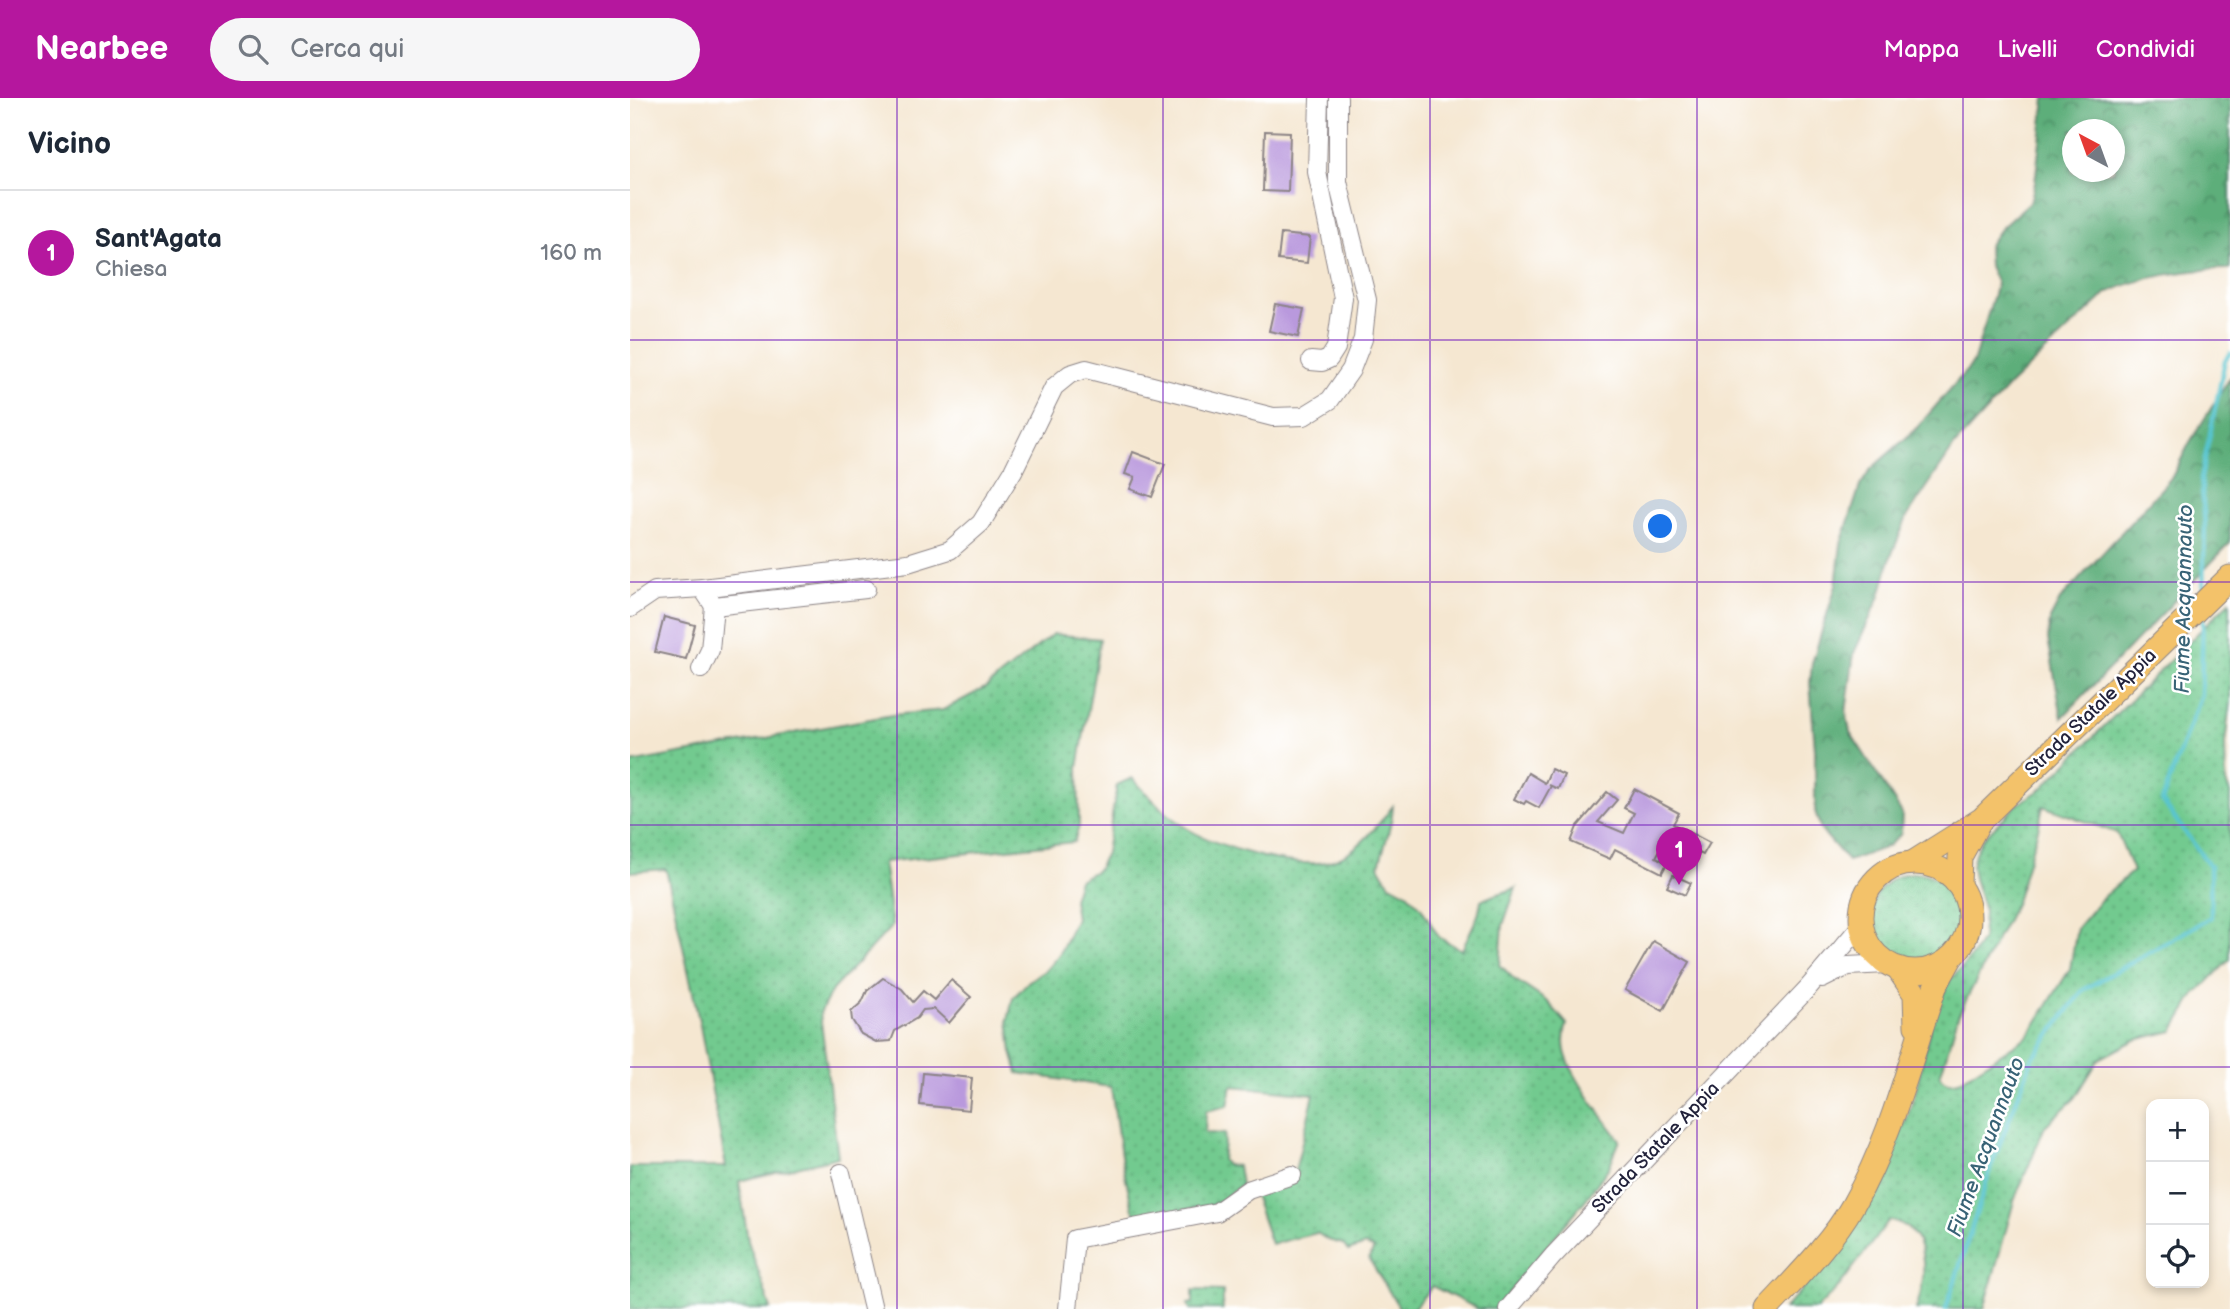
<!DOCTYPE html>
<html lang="it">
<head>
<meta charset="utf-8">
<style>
	:root { --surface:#fff; --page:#f6f6f7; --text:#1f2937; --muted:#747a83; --line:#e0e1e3; --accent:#b5179e }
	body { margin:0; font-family:"Balsamiq Sans",sans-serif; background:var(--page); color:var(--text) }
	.controls { position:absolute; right:21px; bottom:21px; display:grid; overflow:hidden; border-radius:14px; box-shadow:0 4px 10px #0003 }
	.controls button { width:63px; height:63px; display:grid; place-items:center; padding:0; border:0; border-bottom:2px solid var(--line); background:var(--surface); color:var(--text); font:35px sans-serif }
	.compass { position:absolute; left:1432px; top:21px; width:63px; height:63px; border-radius:50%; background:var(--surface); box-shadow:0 4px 10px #0003; rotate:319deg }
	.you { position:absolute; left:1031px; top:429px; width:24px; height:24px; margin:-18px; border:5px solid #fff; border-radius:50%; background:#1a73e8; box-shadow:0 0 0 10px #1a73e833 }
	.badge { display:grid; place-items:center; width:46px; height:46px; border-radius:50%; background:var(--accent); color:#fff; font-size:23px; font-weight:700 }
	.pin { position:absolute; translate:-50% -58px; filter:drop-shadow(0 2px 4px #0008) }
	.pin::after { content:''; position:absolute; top:37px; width:24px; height:21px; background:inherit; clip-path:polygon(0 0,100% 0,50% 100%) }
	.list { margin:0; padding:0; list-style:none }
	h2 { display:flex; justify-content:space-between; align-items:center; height:91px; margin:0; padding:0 28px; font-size:30px }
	h2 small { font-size:23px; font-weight:400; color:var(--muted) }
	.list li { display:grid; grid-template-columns:46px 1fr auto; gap:21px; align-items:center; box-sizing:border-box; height:126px; padding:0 28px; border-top:2px solid var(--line) }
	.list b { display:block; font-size:26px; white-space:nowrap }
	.list p { margin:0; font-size:23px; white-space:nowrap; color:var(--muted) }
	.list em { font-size:23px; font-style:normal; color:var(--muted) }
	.icon { flex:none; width:38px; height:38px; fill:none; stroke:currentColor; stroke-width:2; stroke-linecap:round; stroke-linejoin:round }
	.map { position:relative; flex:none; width:1600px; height:1211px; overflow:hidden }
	header { display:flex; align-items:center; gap:42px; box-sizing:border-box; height:98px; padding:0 35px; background:var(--accent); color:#fff }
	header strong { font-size:33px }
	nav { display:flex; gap:38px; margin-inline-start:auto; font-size:24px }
	.search { width:490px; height:63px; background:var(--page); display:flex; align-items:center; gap:18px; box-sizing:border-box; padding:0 24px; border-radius:38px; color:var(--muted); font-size:26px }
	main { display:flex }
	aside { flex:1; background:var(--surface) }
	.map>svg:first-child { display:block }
	.grass { fill:url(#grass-dots); stroke:#4a7665; stroke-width:2; fill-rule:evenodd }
	.forest { fill:url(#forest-crowns); stroke:#40685a; stroke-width:2; fill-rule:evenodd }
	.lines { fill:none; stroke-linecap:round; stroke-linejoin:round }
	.stream { stroke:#58c5cf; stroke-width:4.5 }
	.building { fill:#b999dd }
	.minor-casing { stroke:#8c8486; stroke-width:20 }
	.major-casing { stroke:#8c8486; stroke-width:25 }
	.minor { stroke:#fff; stroke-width:18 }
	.major { stroke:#f3c26a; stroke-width:23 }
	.grid { fill:none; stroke:#7b2cbf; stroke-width:2; stroke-opacity:0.55 }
	.labels { text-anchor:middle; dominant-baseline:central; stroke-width:5; stroke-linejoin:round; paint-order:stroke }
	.street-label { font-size:19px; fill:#22223b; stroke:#fff }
	.water-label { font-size:21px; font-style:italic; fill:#386376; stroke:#fff }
</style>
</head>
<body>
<header>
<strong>Nearbee</strong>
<div class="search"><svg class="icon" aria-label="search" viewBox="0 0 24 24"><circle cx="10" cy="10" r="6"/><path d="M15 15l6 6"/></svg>Cerca qui</div>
<nav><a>Mappa</a><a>Livelli</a><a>Condividi</a></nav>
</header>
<main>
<aside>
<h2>Vicino<small></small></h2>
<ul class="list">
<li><span class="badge">1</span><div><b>Sant'Agata</b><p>Chiesa</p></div><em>160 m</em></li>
</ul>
</aside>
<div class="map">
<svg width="1600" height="1211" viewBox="0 0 1600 1211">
	<defs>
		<pattern id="grass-dots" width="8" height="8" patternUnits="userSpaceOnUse" patternTransform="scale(1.75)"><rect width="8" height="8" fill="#72ca8f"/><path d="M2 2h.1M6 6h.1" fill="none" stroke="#62ad7c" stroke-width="1.8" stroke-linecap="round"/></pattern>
		<pattern id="forest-crowns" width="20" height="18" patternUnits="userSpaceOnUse" patternTransform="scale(1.75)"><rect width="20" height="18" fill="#5dae7a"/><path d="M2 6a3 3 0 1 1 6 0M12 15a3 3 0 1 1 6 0" fill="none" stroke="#4c8d65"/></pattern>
	</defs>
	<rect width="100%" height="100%" fill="#fff"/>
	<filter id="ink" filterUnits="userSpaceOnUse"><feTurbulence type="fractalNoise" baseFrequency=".0143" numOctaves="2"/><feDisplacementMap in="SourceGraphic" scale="14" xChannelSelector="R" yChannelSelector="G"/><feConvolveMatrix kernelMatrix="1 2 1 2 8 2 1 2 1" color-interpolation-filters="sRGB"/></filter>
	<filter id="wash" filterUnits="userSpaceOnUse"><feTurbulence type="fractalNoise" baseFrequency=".00686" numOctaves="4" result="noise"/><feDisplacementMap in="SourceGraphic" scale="28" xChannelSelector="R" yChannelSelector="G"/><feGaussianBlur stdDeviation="1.57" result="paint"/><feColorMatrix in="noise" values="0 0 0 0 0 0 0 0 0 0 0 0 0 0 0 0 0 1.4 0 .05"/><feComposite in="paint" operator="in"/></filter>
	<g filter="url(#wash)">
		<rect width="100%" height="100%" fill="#f5e7d1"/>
		<!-- grass -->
		<g class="grass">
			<path d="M 1600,503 L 1600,603 L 1595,646 L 1596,685 L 1600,695 L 1600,861 L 1564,898 L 1543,933 L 1505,942 L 1469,961 L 1445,1000 L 1415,1028 L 1384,1103 L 1354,1211 L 1286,1211 C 1297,1179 1301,1130 1259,1122 L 1210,1187 L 1187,1211 L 1154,1211 L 1195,1166 L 1217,1138 L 1232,1111 L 1277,1020 L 1286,992 L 1301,925 L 1318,884 L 1343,857 L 1352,841 L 1354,813 L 1344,780 L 1342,768 L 1345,755 L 1353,740 L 1387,707 L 1410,692 ZM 1413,708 L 1487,735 L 1503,773 L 1473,799 L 1447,830 L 1440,871 L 1398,938 L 1329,983 C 1321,985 1315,985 1310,978 L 1328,918 L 1386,804 L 1408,731 Z"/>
			<polygon points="423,536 470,541 448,670 449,728 444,744 253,764 262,828 202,892 190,915 208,1059 109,1083 118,1143 141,1211 0,1211 0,1069 96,1069 70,927 36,771 0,774 0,665 262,617 313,612 355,590"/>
			<path d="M 502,680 C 517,696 539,720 558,731 C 587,749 670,774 703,762 C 729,753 746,729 763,708 C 762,730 754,747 749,768 L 759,785 L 777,795 L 791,809 L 809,839 L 832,852 L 848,817 L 851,803 C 861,797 874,795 886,790 L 873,827 L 870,867 L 884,881 L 918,904 L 937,926 C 934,935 933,943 935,953 C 940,977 974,1021 990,1042 L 979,1069 L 957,1100 L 865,1211 L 848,1211 L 802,1188 L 783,1211 L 770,1211 L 739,1161 L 744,1151 L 735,1147 L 718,1153 L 713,1146 L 698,1142 L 687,1135 L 641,1146 L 623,1094 L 662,1085 L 684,996 L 602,988 L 598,1008 L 576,1013 L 575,1035 L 595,1036 L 592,1062 L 596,1067 L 608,1068 L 611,1087 L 586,1106 L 510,1120 L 503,1112 L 492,1064 L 481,989 L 388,975 L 382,954 L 378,922 L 383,900 L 399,883 L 416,872 L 429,857 L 446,820 L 443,801 L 449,782 L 467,772 L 476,755 L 487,687 Z"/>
			<circle cx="1285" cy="819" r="44"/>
			<polygon points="563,1192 593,1193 593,1211 560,1211 558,1206 563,1205"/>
		</g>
		<!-- forest -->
		<g class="forest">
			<path d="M 1415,0 L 1600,0 L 1600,171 C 1560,171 1513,178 1477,195 L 1380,287 L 1325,347 L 1277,419 L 1261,458 L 1250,498 L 1224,555 L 1216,614 L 1220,634 L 1272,715 L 1271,736 L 1257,749 L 1218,763 L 1191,732 L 1185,713 L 1185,652 L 1180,585 L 1182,565 L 1206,487 L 1211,446 L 1230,388 L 1241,371 L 1285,332 L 1343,265 L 1367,186 L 1359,168 L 1358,148 L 1370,131 L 1400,104 L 1405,85 ZM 1442,32 L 1484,32 L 1484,74 L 1442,74 Z"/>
			<polygon points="1600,280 1600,445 1432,620 1418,541 1420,521 1430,502 1542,379 1560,344"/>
		</g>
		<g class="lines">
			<!-- stream -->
			<g class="stream">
				<polyline points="1573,495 1575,428 1571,380 1595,262 1600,255"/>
				<polyline points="1316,1211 1361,1069 1402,961 1453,892 1581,819 1580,768 1532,703 1571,596 1573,517"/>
			</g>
		</g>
		<g id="blocks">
			<!-- building -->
			<g class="building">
				<polygon points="635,33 660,34 658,94 633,93"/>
				<polygon points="651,136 680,139 677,165 648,162"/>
				<polygon points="645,206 674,211 668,239 639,233"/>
				<polygon points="503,354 535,366 522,399 500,391 505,379 495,376"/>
				<polygon points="34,519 65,527 56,561 25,554"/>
				<polygon points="921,671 934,677 928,691 919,687 921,688 909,710 896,703 894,706 884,701 898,675 915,685"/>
				<polygon points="1004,691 1049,715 1043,726 1080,745 1073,757 1037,739 1026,759 1037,765 1032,775 985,751 980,761 941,744 947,729 977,694 987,702 968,724 994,735 1004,715 994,710"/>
				<polygon points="1043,777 1061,785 1055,797 1037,789"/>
				<polygon points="1023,843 1060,864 1033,913 995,892"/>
				<polygon points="253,880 272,891 283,904 293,893 304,902 321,882 341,899 319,925 304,911 293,912 287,920 265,933 261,943 246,944 231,936 222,922 221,914 232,904 237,893"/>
				<polygon points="293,975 342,980 339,1012 290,1007"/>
			</g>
		</g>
	</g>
	<g filter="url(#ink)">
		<use href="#blocks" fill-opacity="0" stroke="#8c8486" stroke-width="2"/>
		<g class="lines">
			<defs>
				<g id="minor">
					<polyline points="681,263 692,264 699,261 706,250 713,200 687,74 689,0"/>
					<polyline points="72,490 84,508 236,491"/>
					<polyline points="0,510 25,493 72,490 278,465 320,452 351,425 383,373 424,289 440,276 456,271 643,319 674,318 700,302 721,272 733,241 737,202 708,84 708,0"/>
					<polyline points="71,571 80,552 84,508"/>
					<polyline points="1192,881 1218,868 1257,866"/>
					<polyline points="211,1075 243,1211"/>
					<polyline points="438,1211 445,1141 587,1114 618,1092 662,1077"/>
					<polyline points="878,1211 923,1158 1177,891 1229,830 1231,822"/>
				</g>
				<g id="major">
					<circle cx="1285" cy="819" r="54"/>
					<polyline points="1282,765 1352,721 1600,479"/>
					<polyline points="1329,786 1330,759 1348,726"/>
					<polyline points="1268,871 1285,896 1286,928"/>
					<path d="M 1137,1211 C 1165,1181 1203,1143 1223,1107 C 1258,1046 1276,977 1298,910 L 1305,889 L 1321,860"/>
				</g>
			</defs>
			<!-- minor casing -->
			<use href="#minor" class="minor-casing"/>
			<!-- major casing -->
			<use href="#major" class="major-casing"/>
			<!-- minor -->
			<use href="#minor" class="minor"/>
			<!-- major -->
			<use href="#major" class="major"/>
		</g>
	</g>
	<!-- grid -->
	<path class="grid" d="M 267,0 L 267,1211M 533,0 L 533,1211M 800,0 L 800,1211M 1067,0 L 1067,1211M 1333,0 L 1333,1211M 0,242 L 1600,242M 0,484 L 1600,484M 0,727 L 1600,727M 0,969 L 1600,969"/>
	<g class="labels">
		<!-- street labels -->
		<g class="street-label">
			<text transform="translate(1461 615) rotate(-44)">Strada Statale Appia</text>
			<text transform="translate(1026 1050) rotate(-46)">Strada Statale Appia</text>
		</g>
		<!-- water labels -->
		<g class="water-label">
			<text transform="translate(1554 501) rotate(-89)">Fiume Acquannauto</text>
			<text transform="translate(1356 1049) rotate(-70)">Fiume Acquannauto</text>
		</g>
	</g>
</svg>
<div class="controls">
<button>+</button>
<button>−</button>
<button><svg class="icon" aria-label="locate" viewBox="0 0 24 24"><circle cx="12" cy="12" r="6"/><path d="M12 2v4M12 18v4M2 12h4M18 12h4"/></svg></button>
</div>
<svg class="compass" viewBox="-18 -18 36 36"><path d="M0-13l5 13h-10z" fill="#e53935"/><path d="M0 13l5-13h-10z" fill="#747a83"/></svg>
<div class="you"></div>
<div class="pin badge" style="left:1049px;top:787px">1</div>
</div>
</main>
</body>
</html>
